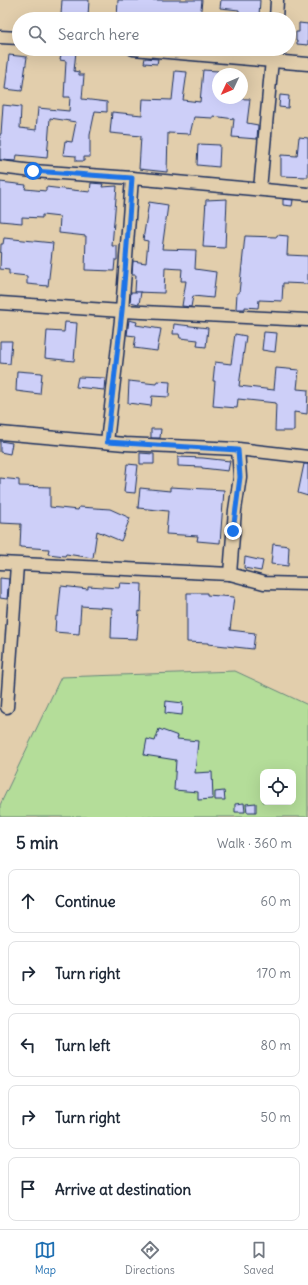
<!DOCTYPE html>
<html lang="en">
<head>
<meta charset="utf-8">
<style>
	:root { --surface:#fff; --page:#f2f2f3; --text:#1f2937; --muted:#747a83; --line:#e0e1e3; --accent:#1f6fb2 }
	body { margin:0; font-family:Delius,sans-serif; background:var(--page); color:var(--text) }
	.controls { position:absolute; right:12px; bottom:12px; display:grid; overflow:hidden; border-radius:8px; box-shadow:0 4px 16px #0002 }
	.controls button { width:36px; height:36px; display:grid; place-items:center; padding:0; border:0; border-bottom:1px solid var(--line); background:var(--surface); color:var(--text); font:20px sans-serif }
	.compass { position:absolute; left:212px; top:68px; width:36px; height:36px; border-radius:50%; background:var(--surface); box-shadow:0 4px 16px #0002; rotate:226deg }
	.stop { position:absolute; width:12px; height:12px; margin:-9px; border:3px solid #1a73e8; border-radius:50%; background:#fff }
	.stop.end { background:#1a73e8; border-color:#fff; box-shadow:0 1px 4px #0008 }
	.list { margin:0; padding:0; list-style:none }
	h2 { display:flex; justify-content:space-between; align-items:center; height:52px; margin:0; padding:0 16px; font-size:17px }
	h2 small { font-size:13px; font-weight:400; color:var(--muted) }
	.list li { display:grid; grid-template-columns:26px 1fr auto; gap:12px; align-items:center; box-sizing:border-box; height:64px; margin:0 8px 8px; padding:0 8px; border:1px solid var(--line); border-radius:8px }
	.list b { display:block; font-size:15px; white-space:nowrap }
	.list em { font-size:13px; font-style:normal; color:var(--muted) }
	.icon { flex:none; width:22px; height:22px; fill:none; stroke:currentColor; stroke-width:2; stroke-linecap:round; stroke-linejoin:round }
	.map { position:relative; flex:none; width:308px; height:817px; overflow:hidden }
	.search { position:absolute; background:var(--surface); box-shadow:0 4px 16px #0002; left:12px; right:12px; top:12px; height:44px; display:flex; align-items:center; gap:10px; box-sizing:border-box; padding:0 14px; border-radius:22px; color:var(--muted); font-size:15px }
	.sheet { height:412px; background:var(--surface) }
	nav { display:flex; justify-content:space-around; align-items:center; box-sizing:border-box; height:56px; border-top:1px solid var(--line); background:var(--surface); font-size:11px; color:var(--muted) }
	nav a { display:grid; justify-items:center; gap:2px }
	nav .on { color:var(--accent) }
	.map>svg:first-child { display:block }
	.green { fill:#b4dd99; stroke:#68867c; fill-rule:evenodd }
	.building { fill:#cdcff8; stroke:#1b2f5e }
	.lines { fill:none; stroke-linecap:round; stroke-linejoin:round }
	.minor-casing { stroke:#1b2f5e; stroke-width:15 }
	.minor { stroke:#e2ceac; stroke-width:12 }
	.route { stroke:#1a73e8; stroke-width:5 }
</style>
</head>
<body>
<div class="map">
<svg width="308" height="817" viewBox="0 0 308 817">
	<rect width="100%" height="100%" fill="#e2ceac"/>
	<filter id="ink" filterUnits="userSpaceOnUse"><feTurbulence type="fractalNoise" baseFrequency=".025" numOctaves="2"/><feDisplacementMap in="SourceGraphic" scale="8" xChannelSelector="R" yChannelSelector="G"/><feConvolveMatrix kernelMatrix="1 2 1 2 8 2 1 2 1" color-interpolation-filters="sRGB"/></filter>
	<g filter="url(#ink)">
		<!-- green -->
		<path class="green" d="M 235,671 L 308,705 L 308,817 L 0,817 L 0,805 L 61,677 ZM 263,772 L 293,772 L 293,802 L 263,802 Z"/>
		<!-- building -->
		<g class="building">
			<polygon points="62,0 89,0 88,16 61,15"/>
			<polygon points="118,0 202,0 200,19 117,19"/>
			<polygon points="221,0 260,0 259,16 239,14 239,10 220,8"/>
			<polygon points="299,23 308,24 308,45 297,44 297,41 296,41 296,32 299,32"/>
			<polygon points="62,50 76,51 74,71 79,72 79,75 84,75 82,99 107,102 107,112 95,111 90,135 90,157 84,157 84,161 76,161 76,156 63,155 65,141 72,142 76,122 50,118 47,158 17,155 16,161 0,160 0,134 1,134 3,105 21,107 20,128 36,130 38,108 69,111 70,97 64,97 66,61 60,60"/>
			<polygon points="9,55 27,57 22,91 5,89"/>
			<polygon points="145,58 158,59 157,64 144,63"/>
			<polygon points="203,70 218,71 218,98 250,99 247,123 258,125 257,139 232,137 234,119 213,116 213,118 194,117 190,134 168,133 167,172 139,169 141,136 110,133 112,112 142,115 143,99 172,100 175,71 187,72 183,100 200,102"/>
			<polygon points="280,95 289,96 288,108 279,107"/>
			<polygon points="299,137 308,138 308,177 281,176 281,155 297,156"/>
			<polygon points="198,144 220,145 219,167 197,165"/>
			<polygon points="0,182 26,185 25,189 46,191 46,187 90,192 91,183 103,184 102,187 117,186 112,246 117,246 117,260 115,260 114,271 85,270 86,236 59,233 60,217 42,215 42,218 22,217 22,223 0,221"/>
			<polygon points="227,199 225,248 203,247 206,200"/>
			<polygon points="283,199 293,200 292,206 283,205"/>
			<polygon points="149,202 168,205 162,249 196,250 195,269 216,272 213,298 193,296 191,307 182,306 186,281 181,281 182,269 165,268 164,293 135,292 136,275 132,275 133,261 146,263 148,241 143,240"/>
			<polygon points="277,235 288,236 287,255 308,256 308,284 283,283 282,301 259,300 258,308 245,307 245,309 236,309 237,293 239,293 245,236 277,237"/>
			<polygon points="4,238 53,243 48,286 27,284 27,276 9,274 9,270 0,269 1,244 3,244"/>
			<polygon points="131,292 141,292 139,304 130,302"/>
			<polygon points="129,320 137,322 136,325 161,329 157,351 134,348 136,336 127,335"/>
			<polygon points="65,322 77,323 74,361 45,358 47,331 64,332"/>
			<polygon points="174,324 208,328 206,347 197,346 198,340 180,338 179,334 173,334"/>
			<polygon points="264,332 277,333 275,352 262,350"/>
			<polygon points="235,334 246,336 239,386 274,390 276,368 299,370 297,389 308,390 307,414 294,412 294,431 275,431 276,403 238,399 237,408 213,406 215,381 213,381 215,362 231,364"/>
			<polygon points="0,341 12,341 10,364 0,363"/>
			<polygon points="17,371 42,373 40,394 16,391"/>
			<polygon points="78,377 105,378 104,390 76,387"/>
			<polygon points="129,381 156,384 157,381 170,382 169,397 152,396 151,406 128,403"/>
			<polygon points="151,429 161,429 160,438 151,438"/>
			<polygon points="0,441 12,443 10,454 0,452"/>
			<polygon points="140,453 154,454 154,464 140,464"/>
			<polygon points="178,457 203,458 230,461 228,471 202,468 202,467 178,466"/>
			<polygon points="127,464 138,465 135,493 124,492"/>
			<polygon points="304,464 308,464 308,496 298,493"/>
			<polygon points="0,478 19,480 19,486 50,487 50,507 78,510 79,507 110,509 130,518 121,541 97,531 93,558 66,554 65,556 48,554 49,549 20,547 21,524 0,523"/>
			<polygon points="170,487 224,490 220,543 197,541 198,536 166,534 168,511 138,508 140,488 170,491"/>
			<polygon points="273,544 289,546 288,566 271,564"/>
			<polygon points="245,557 263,561 261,571 244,568"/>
			<polygon points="0,578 9,579 7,599 0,598"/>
			<polygon points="120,583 142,584 141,612 139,611 137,639 111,638 112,608 81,606 79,634 55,632 56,616 58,616 61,586 88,589 88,586 119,588"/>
			<polygon points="187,593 207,593 207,595 234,597 230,630 255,633 253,649 208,644 208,643 187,642"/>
			<polygon points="166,701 183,703 182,715 165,713"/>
			<polygon points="159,729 178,736 177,739 198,741 195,773 212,772 213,799 198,800 198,792 174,790 176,760 144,755 147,739 155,741"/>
			<polygon points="224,791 225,800 215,800 215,792"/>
			<polygon points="244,803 245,812 235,812 235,804"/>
			<polygon points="256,803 256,812 247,812 246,804"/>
		</g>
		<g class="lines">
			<defs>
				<g id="minor">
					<polyline points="276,19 277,0"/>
					<polyline points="0,37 19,38"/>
					<polyline points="133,49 308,64"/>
					<polyline points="0,167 33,171 132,178 308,194"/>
					<polyline points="260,189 273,49"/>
					<polyline points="0,303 122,311 308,320"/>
					<polyline points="0,433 125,444 238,449 308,457"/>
					<polyline points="107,442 122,311 132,178"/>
					<polyline points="238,449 240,477 235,510 230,574 264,583 308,584"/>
					<polyline points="0,563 230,574"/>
					<polyline points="7,707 17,565"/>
				</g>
			</defs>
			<!-- minor casing -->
			<use href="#minor" class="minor-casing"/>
			<!-- minor -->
			<use href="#minor" class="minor"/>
		</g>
	</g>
	<g class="lines" filter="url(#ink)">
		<!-- route -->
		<polyline class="route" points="33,171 132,178 122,311 107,442 238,450 240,477 233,531"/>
	</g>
</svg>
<div class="controls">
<button><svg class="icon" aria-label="locate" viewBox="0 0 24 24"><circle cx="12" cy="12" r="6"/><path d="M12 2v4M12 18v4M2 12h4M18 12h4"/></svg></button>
</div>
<svg class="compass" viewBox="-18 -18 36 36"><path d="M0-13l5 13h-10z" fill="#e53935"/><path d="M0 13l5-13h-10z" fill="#747a83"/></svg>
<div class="stop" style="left:33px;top:171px"></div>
<div class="stop end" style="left:233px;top:531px"></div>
<div class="search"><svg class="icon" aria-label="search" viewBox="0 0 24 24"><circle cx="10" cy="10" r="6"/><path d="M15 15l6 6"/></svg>Search here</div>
</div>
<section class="sheet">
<h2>5 min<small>Walk · 360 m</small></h2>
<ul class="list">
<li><svg class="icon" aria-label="ahead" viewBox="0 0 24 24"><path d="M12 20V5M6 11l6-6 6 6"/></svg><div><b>Continue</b></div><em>60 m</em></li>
<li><svg class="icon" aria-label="right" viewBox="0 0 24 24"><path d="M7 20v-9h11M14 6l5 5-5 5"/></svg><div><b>Turn right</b></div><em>170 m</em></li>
<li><svg class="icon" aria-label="left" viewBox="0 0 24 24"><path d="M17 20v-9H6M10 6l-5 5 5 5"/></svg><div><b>Turn left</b></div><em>80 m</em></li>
<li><svg class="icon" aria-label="right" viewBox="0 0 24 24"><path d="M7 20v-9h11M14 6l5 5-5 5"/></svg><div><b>Turn right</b></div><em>50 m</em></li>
<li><svg class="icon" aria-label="arrive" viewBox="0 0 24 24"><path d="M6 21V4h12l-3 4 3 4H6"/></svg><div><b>Arrive at destination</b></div></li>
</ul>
</section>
<nav>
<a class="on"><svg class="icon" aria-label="map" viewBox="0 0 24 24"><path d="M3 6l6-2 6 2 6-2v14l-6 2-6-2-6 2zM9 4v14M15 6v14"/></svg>Map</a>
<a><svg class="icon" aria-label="directions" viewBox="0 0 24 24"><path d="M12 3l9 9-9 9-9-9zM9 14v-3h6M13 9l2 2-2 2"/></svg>Directions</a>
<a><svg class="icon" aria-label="saved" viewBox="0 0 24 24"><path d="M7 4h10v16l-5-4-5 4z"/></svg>Saved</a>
</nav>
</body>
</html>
